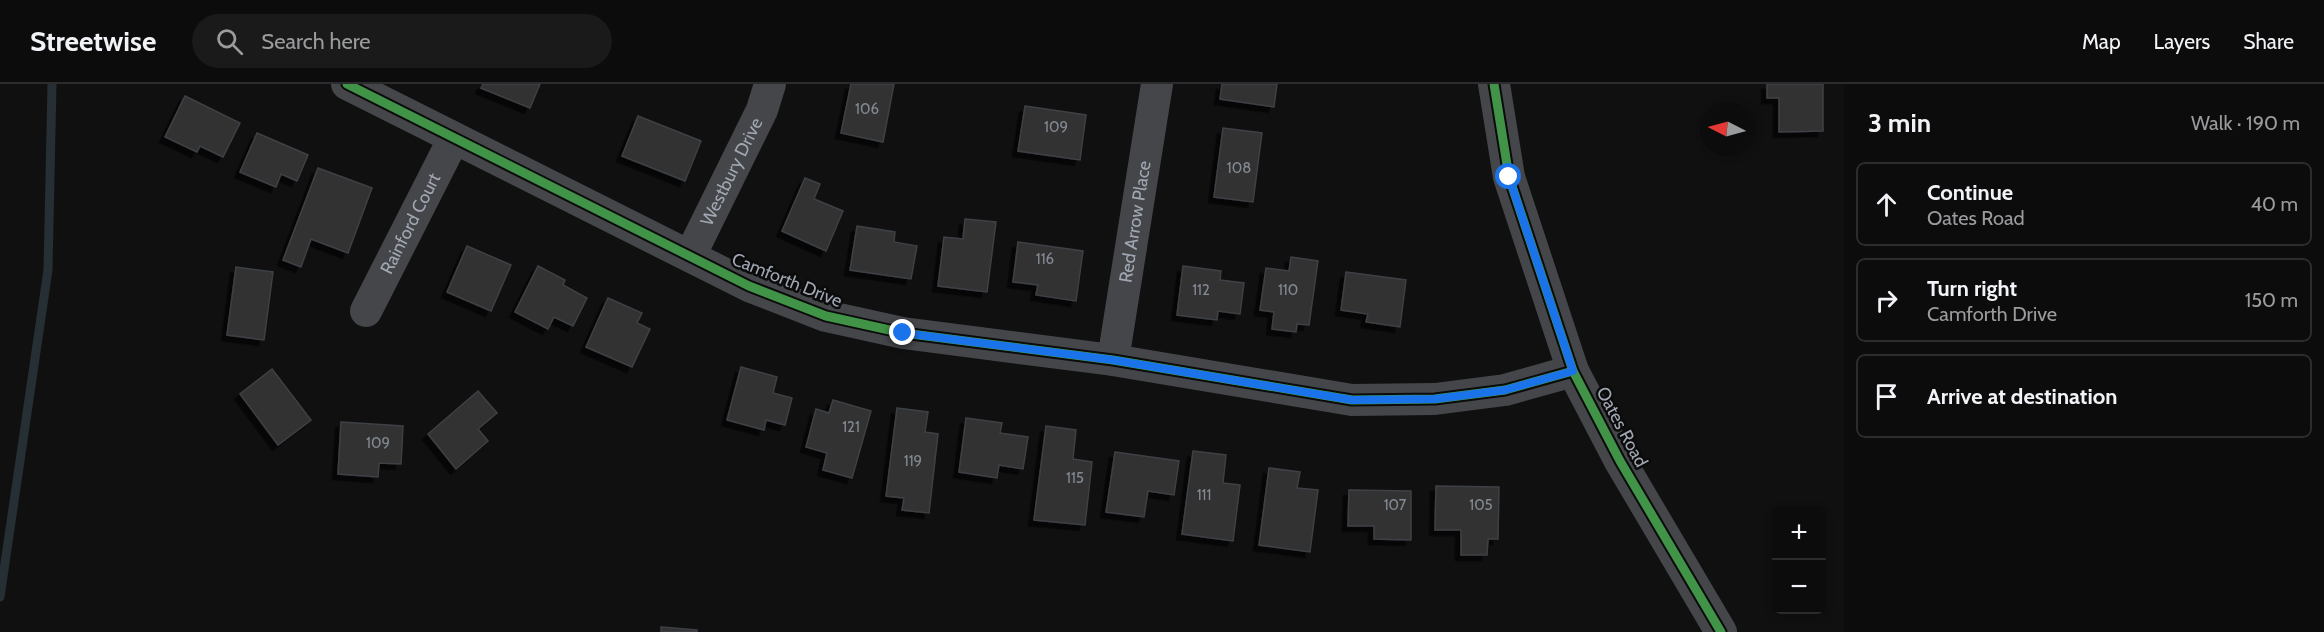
<!DOCTYPE html>
<html lang="en">
<head>
<meta charset="utf-8">
<style>
	:root { --surface:#0c0c0d; --page:#1a1a1b; --text:#f1f3f6; --muted:#9a9b9d; --line:#2c2c2e }
	body { margin:0; font-family:Cabin,sans-serif; background:var(--page); color:var(--text) }
	.controls { position:absolute; right:18px; bottom:18px; display:grid; overflow:hidden; border-radius:9px; box-shadow:0 3px 9px #0003 }
	.controls button { width:54px; height:54px; display:grid; place-items:center; padding:0; border:0; border-bottom:2px solid var(--line); background:var(--surface); color:var(--text); font:30px sans-serif }
	.compass { position:absolute; left:1700px; top:18px; width:54px; height:54px; border-radius:50%; background:var(--surface); box-shadow:0 3px 9px #0003; rotate:276deg }
	.stop { position:absolute; width:18px; height:18px; margin:-14px; border:4px solid #1a73e8; border-radius:50%; background:#fff }
	.stop.end { background:#1a73e8; border-color:#fff; box-shadow:0 2px 6px #0008 }
	.list { margin:0; padding:0; list-style:none }
	h2 { display:flex; justify-content:space-between; align-items:center; height:78px; margin:0; padding:0 24px; font-size:26px }
	h2 small { font-size:20px; font-weight:400; color:var(--muted) }
	.list li { display:grid; grid-template-columns:39px 1fr auto; gap:18px; align-items:center; box-sizing:border-box; height:84px; margin:0 12px 12px; padding:0 12px; border:2px solid var(--line); border-radius:9px }
	.list b { display:block; font-size:22px; white-space:nowrap }
	.list p { margin:0; font-size:20px; white-space:nowrap; color:var(--muted) }
	.list em { font-size:20px; font-style:normal; color:var(--muted) }
	.icon { flex:none; width:33px; height:33px; fill:none; stroke:currentColor; stroke-width:2; stroke-linecap:round; stroke-linejoin:round }
	.map { position:relative; flex:none; width:1844px; height:548px; overflow:hidden }
	header { display:flex; align-items:center; gap:36px; box-sizing:border-box; height:84px; padding:0 30px; background:var(--surface); border-bottom:2px solid var(--line) }
	header strong { font-size:28px }
	nav { display:flex; gap:33px; margin-inline-start:auto; font-size:21px }
	.search { width:420px; height:54px; background:var(--page); display:flex; align-items:center; gap:15px; box-sizing:border-box; padding:0 21px; border-radius:33px; color:var(--muted); font-size:22px }
	main { display:flex }
	aside { flex:1; background:var(--surface) }
	.map>svg:first-child { display:block }
	.lines { fill:none; stroke-linecap:round; stroke-linejoin:round }
	.stream { stroke:#262f34; stroke-width:9 }
	.building { fill:#303133; stroke:#3e4145; stroke-width:1.5; filter:url(#shadow) }
	.minor { stroke:#444649; stroke-width:32 }
	.cycleway-casing { stroke:#0b0b0c; stroke-width:13 }
	.cycleway { stroke:#419447; stroke-width:9 }
	.route { stroke:#1a73e8; stroke-width:8 }
	.labels { text-anchor:middle; dominant-baseline:central; stroke-width:5; stroke-linejoin:round; paint-order:stroke }
	.number-label { font-size:15px; fill:#848a93 }
	.street-label { font-size:18px; fill:#a0a7b3; stroke:#0b0b0c }
</style>
</head>
<body>
<header>
<strong>Streetwise</strong>
<div class="search"><svg class="icon" aria-label="search" viewBox="0 0 24 24"><circle cx="10" cy="10" r="6"/><path d="M15 15l6 6"/></svg>Search here</div>
<nav><a>Map</a><a>Layers</a><a>Share</a></nav>
</header>
<main>
<div class="map">
<svg width="1844" height="548" viewBox="0 0 1844 548">
	<defs>
		<filter id="shadow"><feDropShadow dx="-5.5" dy="5.5" stdDeviation="0" flood-color="#0009"/></filter>
	</defs>
	<rect width="100%" height="100%" fill="#101011"/>
	<g class="lines">
		<!-- stream -->
		<polyline class="stream" points="0,513 48,186 52,0"/>
	</g>
	<!-- building -->
	<g class="building">
		<polygon points="483,0 540,0 530,24 481,4"/>
		<polygon points="851,0 894,0 883,58 841,49"/>
		<polygon points="1222,0 1277,0 1274,23 1220,15"/>
		<polygon points="1767,0 1823,0 1823,47 1779,48 1779,14 1767,14"/>
		<polygon points="185,12 240,39 223,73 200,62 197,68 165,53"/>
		<polygon points="1025,22 1086,31 1080,76 1018,67"/>
		<polygon points="638,32 701,57 685,97 622,72"/>
		<polygon points="1223,44 1262,49 1253,118 1214,113"/>
		<polygon points="257,49 308,71 297,97 281,90 276,103 240,88"/>
		<polygon points="318,84 372,104 348,169 311,155 301,183 283,176"/>
		<polygon points="805,94 820,100 814,115 843,127 826,167 782,147"/>
		<polygon points="965,135 996,138 987,208 938,202 944,153 963,155"/>
		<polygon points="857,142 895,148 894,158 917,162 911,195 850,186"/>
		<polygon points="1018,158 1083,167 1076,217 1036,211 1038,201 1013,198"/>
		<polygon points="467,162 511,181 491,227 447,208"/>
		<polygon points="1291,173 1318,177 1309,241 1297,240 1296,248 1272,245 1274,228 1260,226 1266,184 1289,187"/>
		<polygon points="538,182 565,196 563,201 587,214 573,242 554,233 548,245 515,228"/>
		<polygon points="1183,182 1221,187 1220,196 1244,199 1240,230 1218,227 1217,236 1177,231"/>
		<polygon points="236,183 273,188 264,256 227,251"/>
		<polygon points="1346,188 1406,196 1400,243 1366,238 1368,230 1341,226"/>
		<polygon points="608,214 642,229 637,239 650,245 632,283 586,263"/>
		<polygon points="741,283 777,293 773,309 792,314 785,341 766,336 764,346 727,336"/>
		<polygon points="272,285 311,336 278,361 240,310"/>
		<polygon points="478,307 497,329 478,345 488,357 456,385 428,350"/>
		<polygon points="833,316 871,327 852,394 823,386 827,369 806,363 816,325 829,329"/>
		<polygon points="897,324 928,328 925,348 938,350 929,429 902,426 904,414 886,412"/>
		<polygon points="966,334 1002,339 1000,349 1028,353 1023,385 999,381 997,394 959,388"/>
		<polygon points="341,338 403,342 401,380 379,379 378,393 338,390"/>
		<polygon points="1046,342 1076,346 1073,375 1092,378 1085,441 1034,436"/>
		<polygon points="1193,367 1226,371 1223,399 1240,401 1233,457 1182,450"/>
		<polygon points="1115,368 1179,377 1174,411 1148,407 1144,433 1106,428"/>
		<polygon points="1269,384 1300,388 1297,404 1318,406 1310,468 1259,461"/>
		<polygon points="1436,402 1499,403 1498,455 1488,455 1487,471 1461,471 1461,446 1435,446"/>
		<polygon points="1349,406 1411,407 1411,456 1374,455 1374,442 1348,442"/>
		<polygon points="661,543 697,546 697,548 661,548"/>
	</g>
	<g class="lines">
		<!-- minor -->
		<g class="minor">
			<polyline points="347,0 749,202 826,232 903,249 1113,276 1352,316 1435,315 1505,306 1573,287"/>
			<polyline points="1494,0 1509,93 1573,287 1620,377 1721,548"/>
			<path id="s1" d="M 690,172 L 762,26 L 770,0"/>
			<path id="s2" d="M 366,227 L 454,54"/>
			<path id="s3" d="M 1113,276 L 1157,0"/>
		</g>
		<defs>
			<g id="cycleway">
				<polyline points="347,0 749,202 826,232 903,249 1113,276 1352,316 1435,315 1505,306 1573,287"/>
				<polyline points="1494,0 1509,93 1573,287 1620,377 1721,548"/>
			</g>
		</defs>
		<!-- cycleway casing -->
		<use href="#cycleway" class="cycleway-casing"/>
		<!-- cycleway -->
		<use href="#cycleway" class="cycleway"/>
	</g>
	<g class="lines">
		<!-- route -->
		<polyline class="route" points="903,249 1113,276 1352,316 1435,315 1505,306 1573,287 1509,93"/>
	</g>
	<g class="labels">
		<!-- number labels -->
		<g class="number-label">
			<text x="867" y="25">106</text>
			<text x="1056" y="43">109</text>
			<text x="1239" y="84">108</text>
			<text x="1045" y="175">116</text>
			<text x="1201" y="206">112</text>
			<text x="1288" y="206">110</text>
			<text x="851" y="343">121</text>
			<text x="378" y="359">109</text>
			<text x="913" y="377">119</text>
			<text x="1075" y="394">115</text>
			<text x="1204" y="411">111</text>
			<text x="1395" y="421">107</text>
			<text x="1481" y="421">105</text>
		</g>
		<!-- street labels -->
		<g class="street-label">
			<text stroke="none"><textPath href="#s1" startOffset="94">Westbury Drive</textPath></text>
			<text stroke="none"><textPath href="#s3" startOffset="140">Red Arrow Place</textPath></text>
			<text stroke="none"><textPath href="#s2" startOffset="98">Rainford Court</textPath></text>
			<text transform="translate(787 196) rotate(22)">Camforth Drive</text>
			<text transform="translate(1622 343) rotate(62)">Oates Road</text>
		</g>
	</g>
</svg>
<div class="controls">
<button>+</button>
<button>−</button>
</div>
<svg class="compass" viewBox="-18 -18 36 36"><path d="M0-13l5 13h-10z" fill="#e53935"/><path d="M0 13l5-13h-10z" fill="#9a9b9d"/></svg>
<div class="stop" style="left:1509px;top:93px"></div>
<div class="stop end" style="left:903px;top:249px"></div>
</div>
<aside>
<h2>3 min<small>Walk · 190 m</small></h2>
<ul class="list">
<li><svg class="icon" aria-label="ahead" viewBox="0 0 24 24"><path d="M12 20V5M6 11l6-6 6 6"/></svg><div><b>Continue</b><p>Oates Road</p></div><em>40 m</em></li>
<li><svg class="icon" aria-label="right" viewBox="0 0 24 24"><path d="M7 20v-9h11M14 6l5 5-5 5"/></svg><div><b>Turn right</b><p>Camforth Drive</p></div><em>150 m</em></li>
<li><svg class="icon" aria-label="arrive" viewBox="0 0 24 24"><path d="M6 21V4h12l-3 4 3 4H6"/></svg><div><b>Arrive at destination</b></div></li>
</ul>
</aside>
</main>
</body>
</html>
